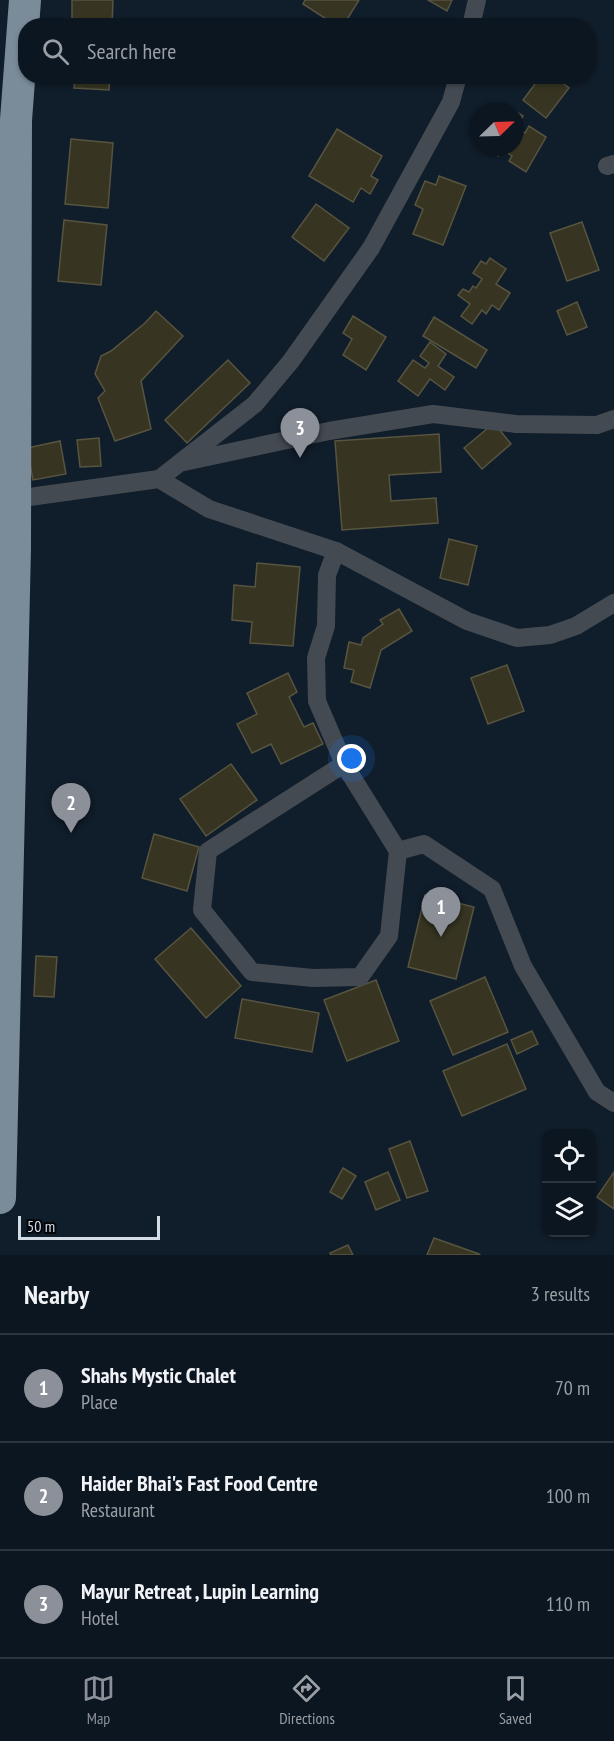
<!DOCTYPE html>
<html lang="en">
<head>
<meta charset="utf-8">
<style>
	:root { --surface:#0c1620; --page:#1a232d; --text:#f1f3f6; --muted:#9a9fa5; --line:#2c353e; --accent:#8c9099 }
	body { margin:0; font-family:"PT Sans Narrow",sans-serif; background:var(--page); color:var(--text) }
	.controls { position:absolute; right:18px; bottom:18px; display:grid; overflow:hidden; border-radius:12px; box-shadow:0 2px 4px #0004 }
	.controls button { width:54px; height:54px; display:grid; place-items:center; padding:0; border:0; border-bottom:2px solid var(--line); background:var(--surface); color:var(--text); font:30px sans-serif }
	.compass { position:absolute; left:470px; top:102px; width:54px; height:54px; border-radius:50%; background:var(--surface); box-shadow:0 2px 4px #0004; rotate:67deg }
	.scale { position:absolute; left:18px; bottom:15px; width:142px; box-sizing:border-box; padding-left:6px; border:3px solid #d4dde5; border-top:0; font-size:16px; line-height:21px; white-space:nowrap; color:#d4dde5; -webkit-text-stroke:4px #03070c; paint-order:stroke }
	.you { position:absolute; left:352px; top:759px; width:21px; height:21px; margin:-15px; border:4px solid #fff; border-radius:50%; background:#1a73e8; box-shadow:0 0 0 9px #1a73e833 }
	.badge { display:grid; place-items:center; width:39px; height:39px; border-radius:50%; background:var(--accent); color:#fff; font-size:20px; font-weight:700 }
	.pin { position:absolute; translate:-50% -50px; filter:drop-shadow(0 2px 3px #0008) }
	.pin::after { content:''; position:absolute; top:32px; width:21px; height:18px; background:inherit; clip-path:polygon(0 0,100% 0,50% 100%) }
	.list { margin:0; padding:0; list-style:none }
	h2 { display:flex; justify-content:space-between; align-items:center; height:78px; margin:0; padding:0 24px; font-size:26px }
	h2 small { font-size:20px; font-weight:400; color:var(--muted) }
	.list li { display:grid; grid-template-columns:39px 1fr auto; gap:18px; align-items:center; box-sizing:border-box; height:108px; padding:0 24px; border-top:2px solid var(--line) }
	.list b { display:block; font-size:22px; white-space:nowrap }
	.list p { margin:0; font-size:20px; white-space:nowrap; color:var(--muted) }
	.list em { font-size:20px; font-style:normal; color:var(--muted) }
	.icon { flex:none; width:33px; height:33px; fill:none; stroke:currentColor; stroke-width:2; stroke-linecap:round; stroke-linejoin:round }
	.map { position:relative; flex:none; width:614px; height:1255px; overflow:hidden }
	.search { position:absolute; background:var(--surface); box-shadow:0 2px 4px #0004; left:18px; right:18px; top:18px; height:66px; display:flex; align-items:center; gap:15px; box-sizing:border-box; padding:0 21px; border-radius:24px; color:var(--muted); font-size:22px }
	.sheet { height:402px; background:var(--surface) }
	nav { display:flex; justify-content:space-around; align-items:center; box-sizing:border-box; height:84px; border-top:2px solid var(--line); background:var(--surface); font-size:16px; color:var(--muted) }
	nav a { display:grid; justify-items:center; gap:3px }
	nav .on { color:var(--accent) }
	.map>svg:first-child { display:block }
	.building { fill:#373522; stroke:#575440; stroke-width:1.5 }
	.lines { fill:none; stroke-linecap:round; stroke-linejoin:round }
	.street { stroke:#444a51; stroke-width:18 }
	.highway { stroke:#7a8b9a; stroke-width:32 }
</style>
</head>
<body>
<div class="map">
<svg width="614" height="1255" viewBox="0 0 614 1255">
	<rect width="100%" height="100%" fill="#101d2a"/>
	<!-- building -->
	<g class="building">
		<polygon points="72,0 113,0 112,26 72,26"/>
		<polygon points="305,0 359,0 343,26 337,26 303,4"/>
		<polygon points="428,0 452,0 447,11"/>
		<polygon points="75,76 110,76 109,90 74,88"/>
		<polygon points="541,76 554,76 569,88 546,118 523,100"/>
		<polygon points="515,111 523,116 516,128 525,133 529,126 546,137 526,172 509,161 512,156 502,149 498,156 484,147 515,147"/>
		<polygon points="337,129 382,156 371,176 378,180 370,194 361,188 353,202 309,176"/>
		<polygon points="71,139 113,143 108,208 65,204"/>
		<polygon points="439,176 466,186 443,245 413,234 423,209 415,205 425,181 436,185"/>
		<polygon points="316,204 349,228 324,261 292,237"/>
		<polygon points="64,220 107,225 101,285 58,281"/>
		<polygon points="582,222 599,270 567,281 550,233"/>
		<polygon points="490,258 506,269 496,284 510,293 499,310 492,305 486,314 482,310 472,324 461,316 470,304 458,295 463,289 469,292 473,286 476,288 482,279 473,273 481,261 486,264"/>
		<polygon points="577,302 587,327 567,335 557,311"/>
		<polygon points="156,311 183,336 141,381 151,429 115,441 98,398 105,391 95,374 101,356 111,351 145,323"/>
		<polygon points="353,316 386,337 366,370 343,355 352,339 343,333"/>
		<polygon points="434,317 487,350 476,368 423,336"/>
		<polygon points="430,342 446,354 438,366 454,377 445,390 430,379 418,396 398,381 413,360 425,368 429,363 420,356"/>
		<polygon points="228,360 250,383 187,443 165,420"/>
		<polygon points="494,423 511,444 482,469 464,448"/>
		<polygon points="439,434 441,472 389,475 391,501 436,498 438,523 342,530 335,441"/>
		<polygon points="99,438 101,466 80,467 77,440"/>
		<polygon points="60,441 66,474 33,480 27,448"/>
		<polygon points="449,539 477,546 468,585 440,578"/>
		<polygon points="257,563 300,567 293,646 250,643 252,622 232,620 234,585 255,587"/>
		<polygon points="399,609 412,631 381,650 370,688 351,682 354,670 344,668 349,642 361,645 363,638 383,624 380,620"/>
		<polygon points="507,665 524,711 488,724 471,678"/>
		<polygon points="288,673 297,692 289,697 304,727 313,723 323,744 281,764 271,744 252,753 237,724 257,714 247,693"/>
		<polygon points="231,764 257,800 206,836 180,799"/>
		<polygon points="154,834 199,847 187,891 142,878"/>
		<polygon points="425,895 474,907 456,979 408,967"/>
		<polygon points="191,928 241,986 206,1018 155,959"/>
		<polygon points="36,956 57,957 54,997 34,996"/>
		<polygon points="485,977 508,1032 453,1055 430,1001"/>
		<polygon points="376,980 399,1041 347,1061 324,1000"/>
		<polygon points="242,999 319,1013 312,1052 235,1038"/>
		<polygon points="532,1031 538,1044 517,1054 511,1040"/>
		<polygon points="507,1044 526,1089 462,1116 443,1071"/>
		<polygon points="410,1141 428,1191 407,1198 389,1149"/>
		<polygon points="343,1168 356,1176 342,1199 330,1192"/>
		<polygon points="388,1172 400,1200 376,1210 365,1182"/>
		<polygon points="614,1172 614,1209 597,1197"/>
		<polygon points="434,1238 479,1254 480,1255 427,1255"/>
		<polygon points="348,1245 353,1255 331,1255 330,1253"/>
	</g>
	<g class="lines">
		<!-- street -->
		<g class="street">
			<polyline points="471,26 477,0"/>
			<polyline points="607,166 614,164"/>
			<polyline points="184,462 329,431 433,414 516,424 597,425 614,419"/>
			<polyline points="159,479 255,404 291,361 371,248 451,102 458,76"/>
			<polyline points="15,499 159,479 209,509 336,551 467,621 517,638 550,635 576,626 614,603"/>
			<polyline points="336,551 327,575 326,626 316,658 317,701 344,764 208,851 202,910 252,972 313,978 360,977 389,936 398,851 424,844 492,889 523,966 597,1092 614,1103"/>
			<polyline points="344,764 398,851"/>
		</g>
		<!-- highway -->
		<polyline class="highway" points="0,1198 15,549 16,120 25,0"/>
	</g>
</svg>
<div class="controls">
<button><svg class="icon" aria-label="locate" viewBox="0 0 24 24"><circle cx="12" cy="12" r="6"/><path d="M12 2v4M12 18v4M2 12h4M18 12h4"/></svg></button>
<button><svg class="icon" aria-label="layers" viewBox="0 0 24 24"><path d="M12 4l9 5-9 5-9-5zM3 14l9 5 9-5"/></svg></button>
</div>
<svg class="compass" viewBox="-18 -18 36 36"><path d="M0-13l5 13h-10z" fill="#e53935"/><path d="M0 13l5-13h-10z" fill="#9a9fa5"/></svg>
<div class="scale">50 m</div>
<div class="you"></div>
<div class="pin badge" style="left:441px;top:937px">1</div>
<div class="pin badge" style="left:71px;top:833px">2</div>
<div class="pin badge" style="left:300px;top:458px">3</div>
<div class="search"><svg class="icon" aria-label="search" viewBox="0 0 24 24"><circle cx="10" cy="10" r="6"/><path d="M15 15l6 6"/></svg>Search here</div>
</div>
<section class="sheet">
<h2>Nearby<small>3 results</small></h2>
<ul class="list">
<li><span class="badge">1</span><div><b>Shahs Mystic Chalet</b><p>Place</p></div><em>70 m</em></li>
<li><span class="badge">2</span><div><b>Haider Bhai's Fast Food Centre</b><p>Restaurant</p></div><em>100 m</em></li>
<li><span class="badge">3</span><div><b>Mayur Retreat , Lupin Learning</b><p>Hotel</p></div><em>110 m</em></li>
</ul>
</section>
<nav>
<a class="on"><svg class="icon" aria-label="map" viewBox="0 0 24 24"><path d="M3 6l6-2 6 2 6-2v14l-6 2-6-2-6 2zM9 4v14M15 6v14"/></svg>Map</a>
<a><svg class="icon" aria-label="directions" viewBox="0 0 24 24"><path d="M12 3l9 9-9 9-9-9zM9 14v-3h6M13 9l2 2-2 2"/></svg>Directions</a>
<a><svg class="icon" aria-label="saved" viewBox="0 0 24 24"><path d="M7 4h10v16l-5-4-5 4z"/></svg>Saved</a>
</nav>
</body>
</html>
